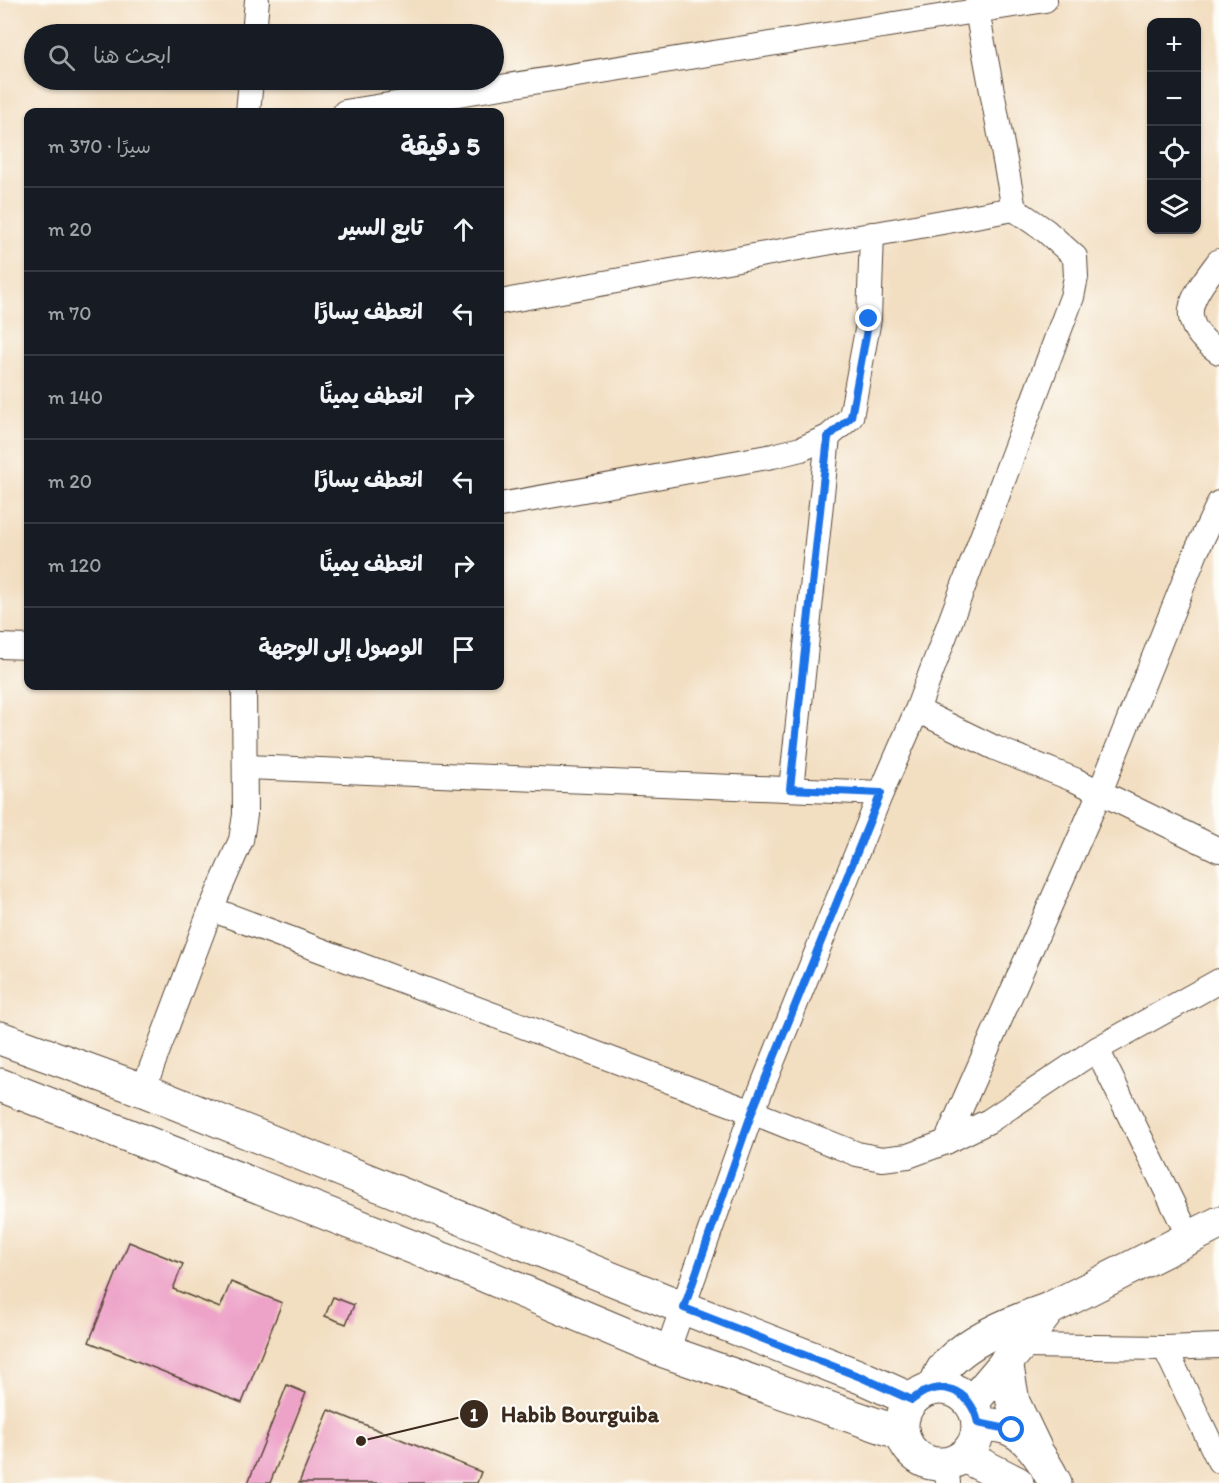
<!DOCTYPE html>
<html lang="ar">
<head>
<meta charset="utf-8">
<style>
	:root { --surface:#171b24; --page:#242831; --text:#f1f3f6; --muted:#9ea1a6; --line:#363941 }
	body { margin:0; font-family:Itim,"Playpen Sans Arabic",sans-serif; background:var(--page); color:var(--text); direction:rtl }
	.controls { position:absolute; right:18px; top:18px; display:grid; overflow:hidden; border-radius:12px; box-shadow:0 2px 4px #0004 }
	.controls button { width:54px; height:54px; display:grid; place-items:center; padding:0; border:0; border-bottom:2px solid var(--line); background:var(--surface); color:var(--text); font:30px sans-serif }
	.stop { position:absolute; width:18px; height:18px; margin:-14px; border:4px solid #1a73e8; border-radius:50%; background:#fff }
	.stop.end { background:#1a73e8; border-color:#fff; box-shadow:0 2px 6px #0008 }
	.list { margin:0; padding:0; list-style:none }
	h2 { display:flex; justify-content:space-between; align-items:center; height:78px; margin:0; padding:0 24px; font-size:26px }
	h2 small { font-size:20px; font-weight:400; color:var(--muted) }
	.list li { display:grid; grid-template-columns:39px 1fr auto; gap:18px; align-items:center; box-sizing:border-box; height:84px; padding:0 24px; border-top:2px solid var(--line) }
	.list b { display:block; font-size:22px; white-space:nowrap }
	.list em { font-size:20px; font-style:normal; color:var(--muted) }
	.icon { flex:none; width:33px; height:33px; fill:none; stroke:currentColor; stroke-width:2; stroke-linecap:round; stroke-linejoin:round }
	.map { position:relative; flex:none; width:1219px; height:1483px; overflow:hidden; direction:ltr }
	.search { position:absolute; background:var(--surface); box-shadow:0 2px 4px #0004; left:24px; top:24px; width:480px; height:66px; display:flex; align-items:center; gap:15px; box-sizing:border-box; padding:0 21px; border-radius:33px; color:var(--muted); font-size:22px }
	.panel { position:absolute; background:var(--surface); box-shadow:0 2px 4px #0004; left:24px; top:108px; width:480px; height:582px; border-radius:12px; direction:rtl }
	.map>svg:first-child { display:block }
	.building { fill:#eda2c8 }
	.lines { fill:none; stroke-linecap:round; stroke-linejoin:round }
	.street-casing { stroke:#564536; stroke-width:26 }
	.secondary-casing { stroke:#564536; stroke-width:35 }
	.street { stroke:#fff; stroke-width:24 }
	.secondary { stroke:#fff; stroke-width:33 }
	.route { stroke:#1a73e8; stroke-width:8 }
	.leader { fill:none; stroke:#3b2a1e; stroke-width:2 }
	.callout-dot { fill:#3b2a1e; stroke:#fdfcf7; stroke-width:2 }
	.mark-label { font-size:18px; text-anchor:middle; font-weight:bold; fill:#fff }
	.callout-label { font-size:22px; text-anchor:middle; font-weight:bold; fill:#3b2a1e; stroke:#fdfcf7; stroke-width:4.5; stroke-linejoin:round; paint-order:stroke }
</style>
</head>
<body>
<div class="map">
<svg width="1219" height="1483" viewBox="0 0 1219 1483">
	<rect width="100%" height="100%" fill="#fdfcf7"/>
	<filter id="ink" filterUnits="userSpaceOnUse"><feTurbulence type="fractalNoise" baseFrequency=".0167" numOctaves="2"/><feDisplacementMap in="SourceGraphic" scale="12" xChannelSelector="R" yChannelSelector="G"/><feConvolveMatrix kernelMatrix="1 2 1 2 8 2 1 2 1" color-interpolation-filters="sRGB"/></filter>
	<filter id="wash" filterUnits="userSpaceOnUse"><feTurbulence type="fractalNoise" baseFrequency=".008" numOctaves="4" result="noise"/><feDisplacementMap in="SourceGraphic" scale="24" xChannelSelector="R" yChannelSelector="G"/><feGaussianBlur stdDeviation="1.35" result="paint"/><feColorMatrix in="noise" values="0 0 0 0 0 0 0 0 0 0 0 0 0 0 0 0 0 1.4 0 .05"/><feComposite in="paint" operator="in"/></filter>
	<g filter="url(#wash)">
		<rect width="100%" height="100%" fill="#f2dec1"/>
		<g id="blocks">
			<!-- building -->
			<g class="building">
				<polygon points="129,1242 183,1264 173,1289 220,1308 231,1282 282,1303 242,1403 89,1342"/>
				<polygon points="333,1297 354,1305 346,1324 325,1316"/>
				<polygon points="287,1385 306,1393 270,1483 248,1483"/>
				<polygon points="329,1410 481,1472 477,1483 299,1483"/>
			</g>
		</g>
	</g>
	<g filter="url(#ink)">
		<use href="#blocks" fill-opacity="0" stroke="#564536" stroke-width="1.5"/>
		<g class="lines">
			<defs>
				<g id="street">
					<polyline points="254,34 257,0"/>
					<polyline points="248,112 251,80"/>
					<polyline points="345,112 1045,0"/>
					<path d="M 1219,261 C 1192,297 1172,320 1219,352"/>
					<polyline points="500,302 1014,209"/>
					<polyline points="500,505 773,456 801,449 828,437 851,417 869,319 872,234"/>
					<polyline points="0,646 28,647"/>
					<polyline points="917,710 995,748 1075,780 1219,850"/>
					<polyline points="245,767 881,793"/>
					<polyline points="791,789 828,437"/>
					<polyline points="211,909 752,1112 857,1154 882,1159 908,1156 946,1142 989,1121 1097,1049"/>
					<polyline points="143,1090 211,909 241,840 245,815 244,686"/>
					<polyline points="946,1142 1100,792 1196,552 1219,503"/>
					<polyline points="1190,1239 1097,1049 1219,981"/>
					<polyline points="1022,1346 1165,1348 1219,1346"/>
					<polyline points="1165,1348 1219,1461"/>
					<polyline points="667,1352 752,1112 881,793 917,710 1072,297 1076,277 1075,257 1046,231 1014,209 977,11"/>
					<polyline points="946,1464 948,1483"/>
				</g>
				<g id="secondary">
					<polyline points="0,1038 143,1090 684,1308 863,1378 912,1400"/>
					<polyline points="0,1085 486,1276 667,1352 903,1434"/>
					<polyline points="1006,1361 1013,1402 1035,1448"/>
					<circle cx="940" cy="1426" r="38"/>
					<path d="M 934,1388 C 937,1382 940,1373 944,1368 C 966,1340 1017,1320 1049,1309 L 1219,1223"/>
					<path d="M 971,1404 C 997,1372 1025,1342 1049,1309"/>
					<path d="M 978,1423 C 989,1425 1002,1425 1012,1430 C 1031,1439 1046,1465 1055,1483"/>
					<polyline points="964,1456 1017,1483"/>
				</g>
			</defs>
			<!-- street casing -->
			<use href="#street" class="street-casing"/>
			<!-- secondary casing -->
			<use href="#secondary" class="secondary-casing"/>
			<!-- street -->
			<use href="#street" class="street"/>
			<!-- secondary -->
			<use href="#secondary" class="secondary"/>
		</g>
	</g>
	<g class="lines" filter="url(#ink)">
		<!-- route -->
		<path class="route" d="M 869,319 L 851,417 L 828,437 L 790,789 L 881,793 L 752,1112 L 684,1308 L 863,1378 L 912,1400 C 939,1377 971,1389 978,1423 L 1012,1430"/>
	</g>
	<!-- callouts -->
	<path class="leader" d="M361 1441L474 1414"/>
	<g class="callout-dot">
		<circle cx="361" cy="1441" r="6"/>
		<circle cx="474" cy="1414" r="15"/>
	</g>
	<g class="mark-label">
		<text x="474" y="1421">1</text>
	</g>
	<g class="callout-label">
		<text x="580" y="1422">Habib Bourguiba</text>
	</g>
</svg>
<div class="controls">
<button>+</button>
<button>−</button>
<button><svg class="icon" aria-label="locate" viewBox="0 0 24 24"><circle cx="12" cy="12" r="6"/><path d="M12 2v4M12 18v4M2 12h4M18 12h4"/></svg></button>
<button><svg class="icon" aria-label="layers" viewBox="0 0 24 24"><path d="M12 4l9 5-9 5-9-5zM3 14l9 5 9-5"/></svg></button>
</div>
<div class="stop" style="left:1012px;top:1430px"></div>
<div class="stop end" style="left:869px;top:319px"></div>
<div class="search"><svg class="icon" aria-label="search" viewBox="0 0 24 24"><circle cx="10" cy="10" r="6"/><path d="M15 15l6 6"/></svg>ابحث هنا</div>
<section class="panel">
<h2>5 دقيقة<small>سيرًا · 370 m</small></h2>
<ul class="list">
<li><svg class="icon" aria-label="ahead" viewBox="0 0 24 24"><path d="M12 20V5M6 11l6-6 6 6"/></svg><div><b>تابع السير</b></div><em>20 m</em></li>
<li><svg class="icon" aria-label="left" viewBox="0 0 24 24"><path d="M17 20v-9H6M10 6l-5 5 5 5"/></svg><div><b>انعطف يسارًا</b></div><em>70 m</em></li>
<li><svg class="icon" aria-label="right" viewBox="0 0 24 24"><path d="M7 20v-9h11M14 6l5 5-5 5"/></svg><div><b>انعطف يمينًا</b></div><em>140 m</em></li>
<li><svg class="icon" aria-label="left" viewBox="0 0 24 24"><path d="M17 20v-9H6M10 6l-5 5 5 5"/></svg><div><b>انعطف يسارًا</b></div><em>20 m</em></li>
<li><svg class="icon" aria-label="right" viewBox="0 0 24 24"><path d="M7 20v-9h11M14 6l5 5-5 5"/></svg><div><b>انعطف يمينًا</b></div><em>120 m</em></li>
<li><svg class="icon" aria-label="arrive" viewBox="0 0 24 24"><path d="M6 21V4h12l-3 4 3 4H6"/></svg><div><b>الوصول إلى الوجهة</b></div></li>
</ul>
</section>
</div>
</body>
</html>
